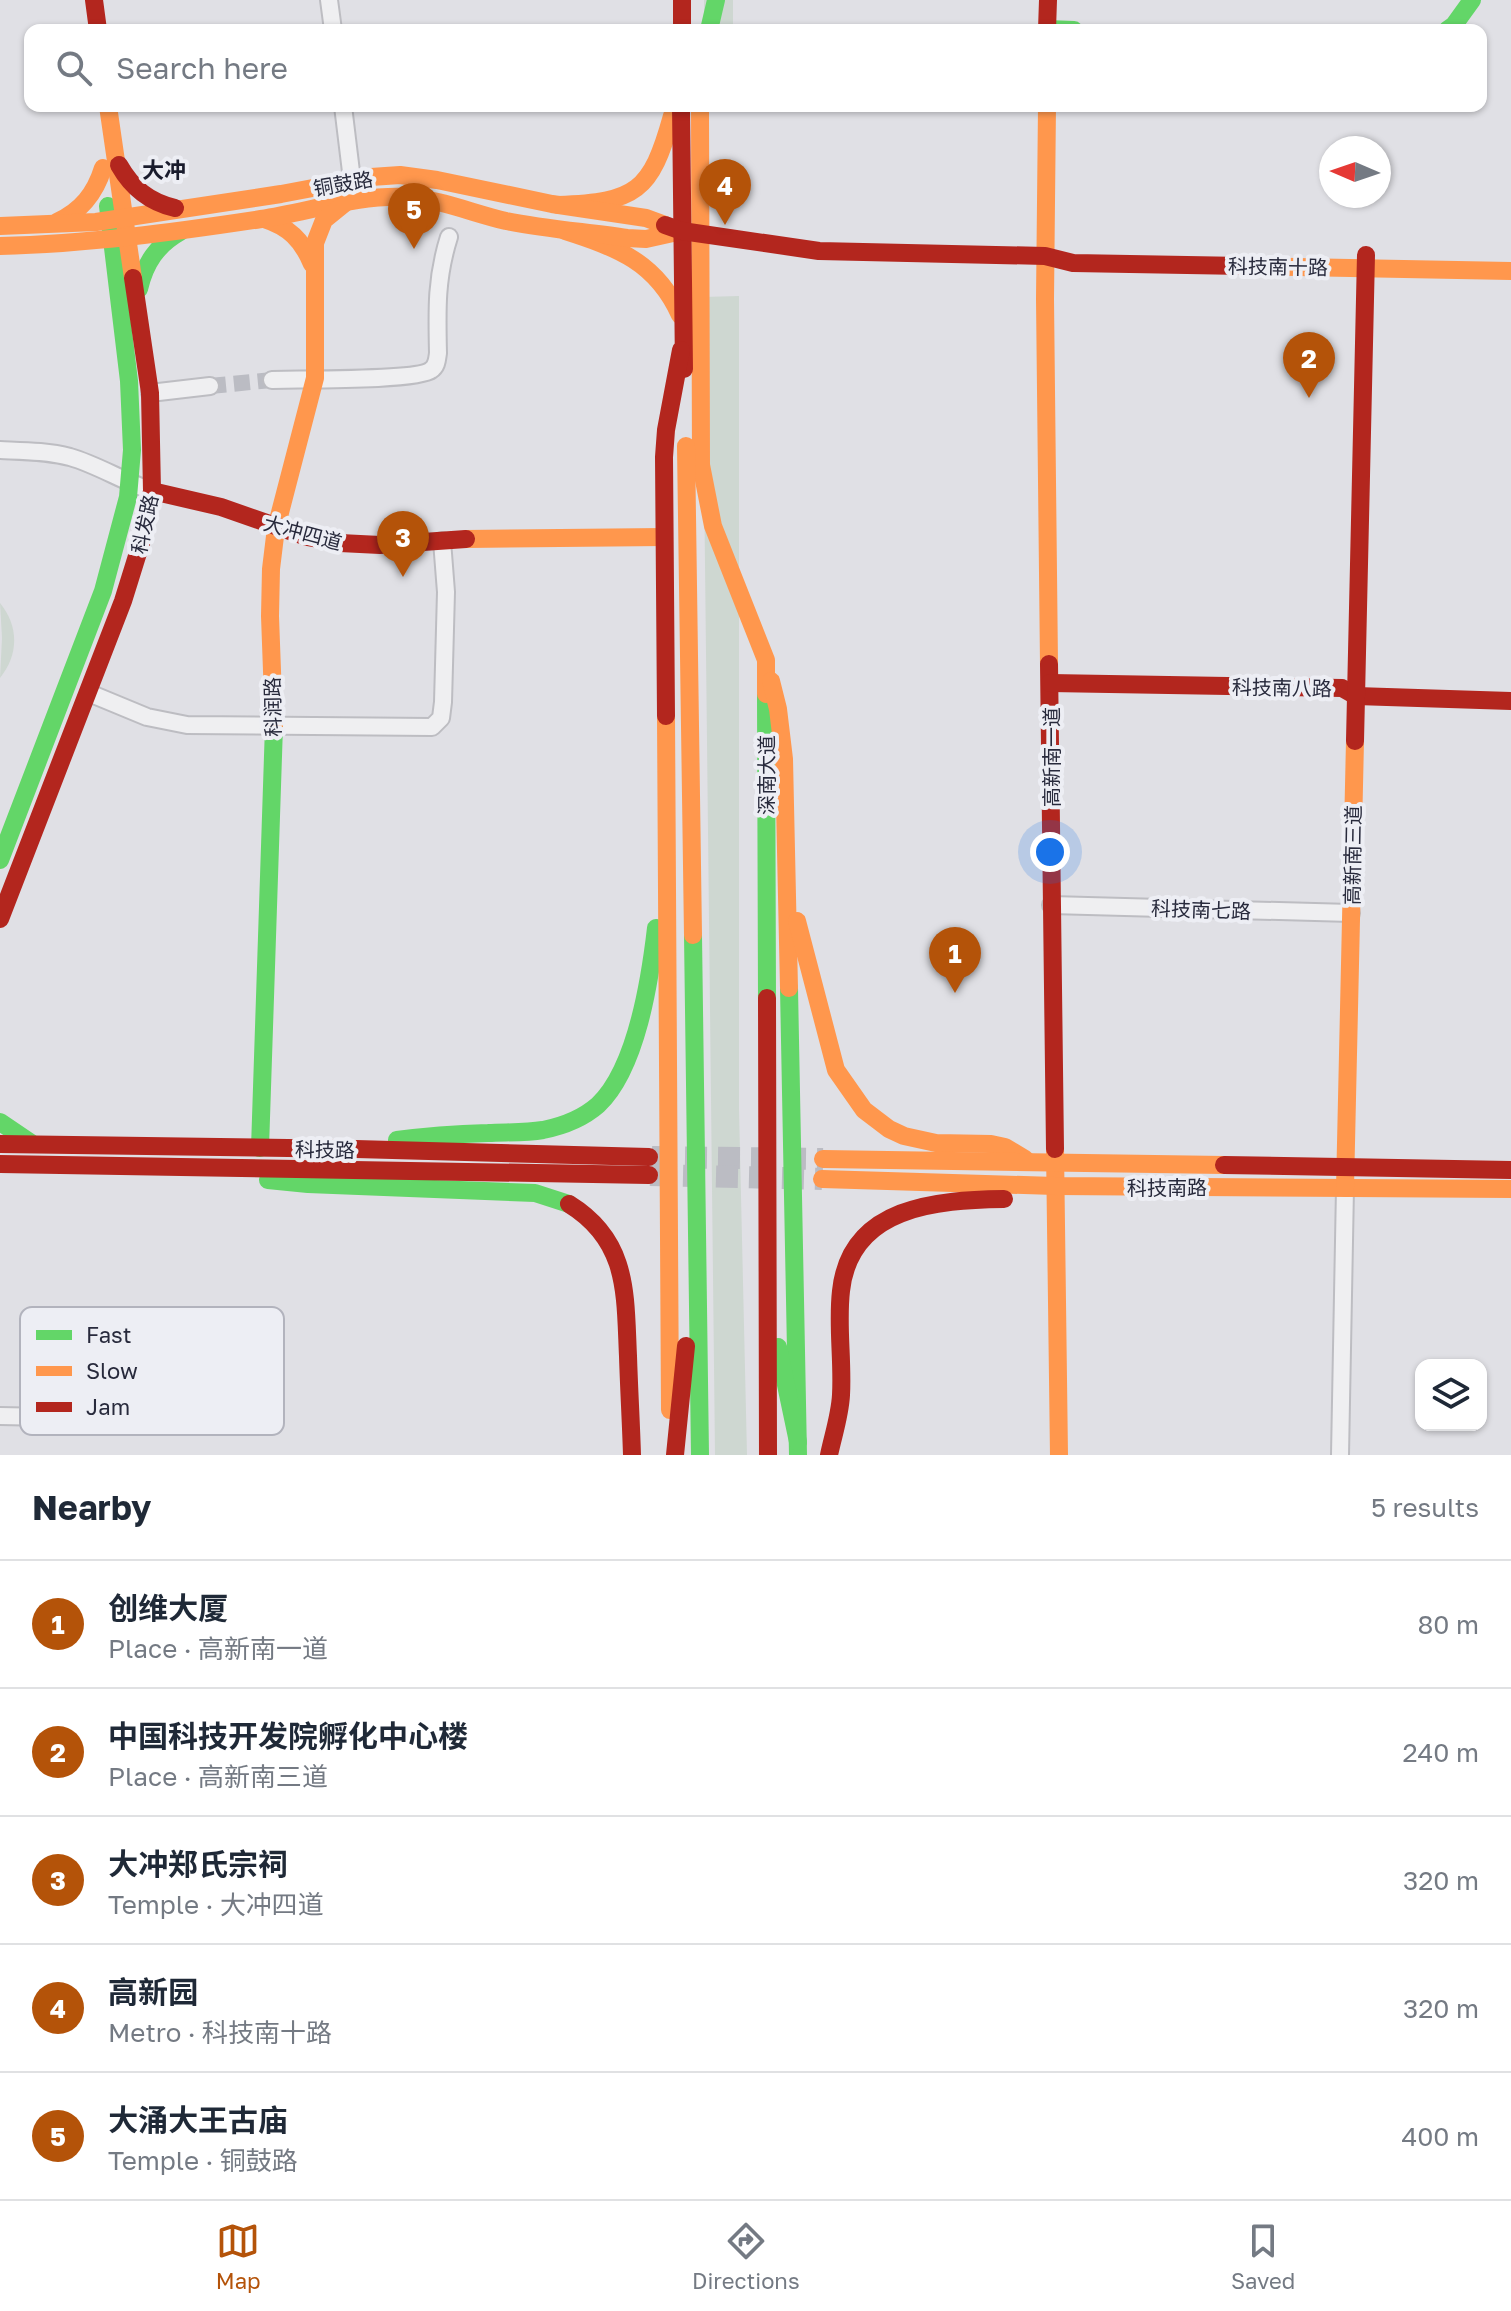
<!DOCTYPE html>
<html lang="en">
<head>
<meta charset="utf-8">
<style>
	:root { --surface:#fff; --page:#f6f6f7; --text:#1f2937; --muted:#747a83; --line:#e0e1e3; --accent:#b45309 }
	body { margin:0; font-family:"Golos Text","Noto Sans SC",sans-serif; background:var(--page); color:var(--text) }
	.controls { position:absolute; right:24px; bottom:24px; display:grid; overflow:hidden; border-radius:16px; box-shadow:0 2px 6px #0004 }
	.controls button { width:72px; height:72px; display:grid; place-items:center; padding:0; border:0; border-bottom:2px solid var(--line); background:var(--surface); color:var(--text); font:40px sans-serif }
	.compass { position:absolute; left:1319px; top:136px; width:72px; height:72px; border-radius:50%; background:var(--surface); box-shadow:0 2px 6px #0004; rotate:272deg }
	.you { position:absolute; left:1050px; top:852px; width:28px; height:28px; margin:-20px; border:6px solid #fff; border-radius:50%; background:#1a73e8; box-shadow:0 0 0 12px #1a73e833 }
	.badge { display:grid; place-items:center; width:52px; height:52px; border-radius:50%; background:var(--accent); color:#fff; font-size:26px; font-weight:700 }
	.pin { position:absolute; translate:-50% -66px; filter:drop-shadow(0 2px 4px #0008) }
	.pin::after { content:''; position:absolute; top:42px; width:28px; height:24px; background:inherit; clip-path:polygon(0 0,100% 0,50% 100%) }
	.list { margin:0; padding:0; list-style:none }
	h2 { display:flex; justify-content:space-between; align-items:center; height:104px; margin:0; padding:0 32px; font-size:34px }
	h2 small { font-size:26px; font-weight:400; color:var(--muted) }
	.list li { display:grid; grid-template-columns:52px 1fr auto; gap:24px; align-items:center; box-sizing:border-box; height:128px; padding:0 32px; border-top:2px solid var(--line) }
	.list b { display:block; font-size:30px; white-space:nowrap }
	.list p { margin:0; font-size:26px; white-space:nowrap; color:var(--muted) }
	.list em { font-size:26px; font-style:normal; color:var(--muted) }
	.icon { flex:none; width:44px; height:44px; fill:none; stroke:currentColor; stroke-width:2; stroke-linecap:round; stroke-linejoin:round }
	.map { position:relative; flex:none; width:1511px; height:1455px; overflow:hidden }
	.search { position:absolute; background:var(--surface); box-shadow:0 2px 6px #0004; left:24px; right:24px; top:24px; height:88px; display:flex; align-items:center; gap:20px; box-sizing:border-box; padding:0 28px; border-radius:16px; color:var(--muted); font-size:30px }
	.sheet { height:744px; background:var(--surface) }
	nav { display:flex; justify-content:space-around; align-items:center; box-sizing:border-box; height:112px; border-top:2px solid var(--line); background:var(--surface); font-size:22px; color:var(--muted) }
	nav a { display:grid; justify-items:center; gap:4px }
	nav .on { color:var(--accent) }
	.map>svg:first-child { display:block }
	.green { fill:#ced7d1 }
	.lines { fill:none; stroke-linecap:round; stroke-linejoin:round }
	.street-tunnel { stroke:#bbbcc3; stroke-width:16; stroke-dasharray:16 8; stroke-linecap:butt }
	.secondary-tunnel { stroke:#bbbcc3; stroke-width:22; stroke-dasharray:22 11; stroke-linecap:butt }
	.street-casing { stroke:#bdbdc2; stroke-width:20 }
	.street { stroke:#efeff1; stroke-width:16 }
	.fast { stroke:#63d668; stroke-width:18 }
	.slow { stroke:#ff974d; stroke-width:18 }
	.jam { stroke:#b3261e; stroke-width:18 }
	.labels { text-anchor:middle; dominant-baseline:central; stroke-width:8; stroke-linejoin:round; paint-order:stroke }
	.street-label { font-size:20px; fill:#282a3c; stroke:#edeef4 }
	.neighbourhood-label { font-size:22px; font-weight:bold; fill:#1a1c2d; stroke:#edeef4 }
	.key { fill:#edeef4; stroke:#b2b3bd; stroke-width:2 }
	.key-label { font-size:22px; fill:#282a3c }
</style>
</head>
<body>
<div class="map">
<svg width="1511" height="1455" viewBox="0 0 1511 1455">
	<rect width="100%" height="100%" fill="#e0e0e5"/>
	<!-- green -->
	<g class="green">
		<rect x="704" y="0" width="29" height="30"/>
		<polygon points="739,296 739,1109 747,1455 715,1455 702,297"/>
		<path d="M 0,603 C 19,626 19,655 0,678 L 2,638 Z"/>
	</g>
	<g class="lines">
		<!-- street-tunnel -->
		<polyline class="street-tunnel" points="210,386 272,380"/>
		<!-- secondary-tunnel -->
		<g class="secondary-tunnel">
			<polyline points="652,1157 823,1159"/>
			<polyline points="650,1175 822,1179"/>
		</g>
		<defs>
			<g id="street">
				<polyline points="329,0 333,30"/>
				<polyline points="343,106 352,180"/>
				<path d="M 272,380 C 297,379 418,381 431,370 C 437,366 437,360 438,353 C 437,310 436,278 449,237"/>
				<polyline points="150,393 210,386"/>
				<path d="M 0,450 C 23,451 47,451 70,457 C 98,465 124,482 152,491"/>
				<polyline points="89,693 147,717 187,725 432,727 441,718 443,702 446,592 442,541"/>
				<polyline points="1051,905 1351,913"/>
				<polyline points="0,1416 194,1420"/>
				<polyline points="1340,1455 1345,1188"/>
			</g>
		</defs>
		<!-- street casing -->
		<use href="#street" class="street-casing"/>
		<!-- street -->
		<use href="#street" class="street"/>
		<!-- fast -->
		<g class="fast">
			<polyline points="1047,29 1074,30"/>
			<polyline points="709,30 716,0"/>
			<polyline points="1447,30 1454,25 1472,0"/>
			<path d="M 139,289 C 145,263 157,245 180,232"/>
			<polyline points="766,694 767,998"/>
			<polyline points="0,860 103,591 128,497 132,450 129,381 108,206"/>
			<polyline points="693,935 700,1455"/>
			<polyline points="789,988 798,1455"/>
			<polyline points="0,1122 31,1143"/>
			<path d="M 397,1140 C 427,1136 457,1134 488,1133 C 506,1132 525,1133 543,1130 C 563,1126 582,1119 598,1105 C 637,1068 650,980 656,928"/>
			<polyline points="260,1148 274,726"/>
			<polyline points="268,1180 308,1184 535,1193 569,1204"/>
			<polyline points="778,1347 798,1442"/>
		</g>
		<!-- slow -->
		<g class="slow">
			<polyline points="108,106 133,278"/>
			<polyline points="700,106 701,465 713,526 766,660 766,694"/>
			<polyline points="1047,106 1045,299 1049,664"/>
			<path d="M 558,205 C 636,202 651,192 672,116"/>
			<path d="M 264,219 C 289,227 302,240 312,264"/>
			<path d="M 57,222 C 81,211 95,194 103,168"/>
			<polyline points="0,226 96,222 281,194 371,177 400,175 437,180 552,204 646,218 665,225"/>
			<path d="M 565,231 C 618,248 656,262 680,315"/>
			<path d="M 0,246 C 87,244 175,232 261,219 C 308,212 357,195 405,197 C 440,199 472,213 506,221 C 546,229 587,232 627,238 L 646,239 L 682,231"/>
			<polyline points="1244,266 1511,271"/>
			<polyline points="686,446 693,935"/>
			<polyline points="466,539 664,537"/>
			<polyline points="771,681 778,709 784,759 789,988"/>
			<polyline points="666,716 670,1410"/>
			<polyline points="274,726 270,616 271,569 276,528 315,378 315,243 324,220 345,203"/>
			<polyline points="797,921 836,1070 864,1110 889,1129 904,1136 936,1143 991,1144 1005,1147 1025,1159"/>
			<polyline points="1055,1149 1059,1455"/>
			<polyline points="823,1159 1224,1165"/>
			<polyline points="822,1179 1055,1186 1511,1189"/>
			<polyline points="1345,1188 1355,741"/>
		</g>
		<!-- jam -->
		<g class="jam">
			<polyline points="94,0 98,30"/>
			<polyline points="682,0 682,30"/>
			<polyline points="1047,30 1048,0"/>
			<polyline points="681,106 684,369"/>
			<path d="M 119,165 C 132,188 149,202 175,208"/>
			<polyline points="665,225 682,231 819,251 1045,256 1073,263 1244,266"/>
			<polyline points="152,491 221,507 307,537 340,543 380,545 466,539"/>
			<polyline points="1049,664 1055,1149"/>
			<polyline points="1050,683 1342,688 1356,696 1511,701"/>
			<polyline points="666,716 664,457 666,430 681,350"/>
			<polyline points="1355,741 1366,255"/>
			<polyline points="0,919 123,601 142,540 152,491 150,393 133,278"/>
			<polyline points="767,998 768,1455"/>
			<polyline points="0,1144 356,1149 649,1157"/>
			<polyline points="0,1164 649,1175"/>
			<polyline points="1224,1165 1511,1170"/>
			<path d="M 569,1204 C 629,1241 625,1294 628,1356 C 629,1389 631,1422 632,1455"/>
			<polyline points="675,1455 686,1346"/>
			<path d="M 829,1455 C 833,1436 840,1415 841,1395 C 843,1360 837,1325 841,1291 C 850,1206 937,1200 1004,1199"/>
		</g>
	</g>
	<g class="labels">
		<!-- street labels -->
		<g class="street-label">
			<text transform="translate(343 183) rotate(-10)">铜鼓路</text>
			<text transform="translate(1278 266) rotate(1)">科技南十路</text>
			<text transform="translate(144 524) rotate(-78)">科发路</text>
			<text transform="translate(303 532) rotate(15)">大冲四道</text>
			<text transform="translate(1282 687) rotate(1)">科技南八路</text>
			<text transform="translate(272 707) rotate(-91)">科润路</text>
			<text transform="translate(1051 757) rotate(-90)">高新南一道</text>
			<text transform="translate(766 775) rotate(-90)">深南大道</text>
			<text transform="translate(1352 855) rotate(-89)">高新南三道</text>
			<text transform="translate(1201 909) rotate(2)">科技南七路</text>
			<text transform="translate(325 1149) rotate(1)">科技路</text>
			<text x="1167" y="1187">科技南路</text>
		</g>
		<!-- neighbourhood labels -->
		<g class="neighbourhood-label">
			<text x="164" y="169">大冲</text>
		</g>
	</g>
	<!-- legend -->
	<rect x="20" y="1307" width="264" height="128" rx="12" class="key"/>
	<rect x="36" y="1330" width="36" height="10" fill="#63d668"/>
	<rect x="36" y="1366" width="36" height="10" fill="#ff974d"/>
	<rect x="36" y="1402" width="36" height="10" fill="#b3261e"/>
	<g class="key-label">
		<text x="86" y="1343">Fast</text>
		<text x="86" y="1379">Slow</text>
		<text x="86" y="1415">Jam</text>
	</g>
</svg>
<div class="controls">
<button><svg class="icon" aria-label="layers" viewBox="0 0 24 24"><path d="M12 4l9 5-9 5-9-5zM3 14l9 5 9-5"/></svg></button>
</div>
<svg class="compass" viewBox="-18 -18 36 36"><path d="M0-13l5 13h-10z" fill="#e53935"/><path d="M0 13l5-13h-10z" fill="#747a83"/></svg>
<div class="you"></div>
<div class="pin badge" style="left:955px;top:993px">1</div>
<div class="pin badge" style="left:1309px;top:398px">2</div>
<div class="pin badge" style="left:403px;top:577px">3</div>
<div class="pin badge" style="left:725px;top:225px">4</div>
<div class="pin badge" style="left:414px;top:249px">5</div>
<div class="search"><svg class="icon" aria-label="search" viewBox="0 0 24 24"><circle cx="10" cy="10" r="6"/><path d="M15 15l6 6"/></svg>Search here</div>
</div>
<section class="sheet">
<h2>Nearby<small>5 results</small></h2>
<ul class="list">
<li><span class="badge">1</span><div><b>创维大厦</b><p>Place · 高新南一道</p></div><em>80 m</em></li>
<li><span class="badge">2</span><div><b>中国科技开发院孵化中心楼</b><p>Place · 高新南三道</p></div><em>240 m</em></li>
<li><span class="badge">3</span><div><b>大冲郑氏宗祠</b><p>Temple · 大冲四道</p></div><em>320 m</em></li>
<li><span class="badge">4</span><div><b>高新园</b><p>Metro · 科技南十路</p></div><em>320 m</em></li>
<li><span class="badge">5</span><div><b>大涌大王古庙</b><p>Temple · 铜鼓路</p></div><em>400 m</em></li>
</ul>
</section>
<nav>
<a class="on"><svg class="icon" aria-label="map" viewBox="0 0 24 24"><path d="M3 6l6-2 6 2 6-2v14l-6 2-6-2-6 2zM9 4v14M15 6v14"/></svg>Map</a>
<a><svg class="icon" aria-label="directions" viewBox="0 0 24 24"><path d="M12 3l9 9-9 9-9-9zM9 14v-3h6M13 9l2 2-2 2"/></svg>Directions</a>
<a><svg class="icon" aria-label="saved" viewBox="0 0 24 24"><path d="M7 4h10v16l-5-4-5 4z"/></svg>Saved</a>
</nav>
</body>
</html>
